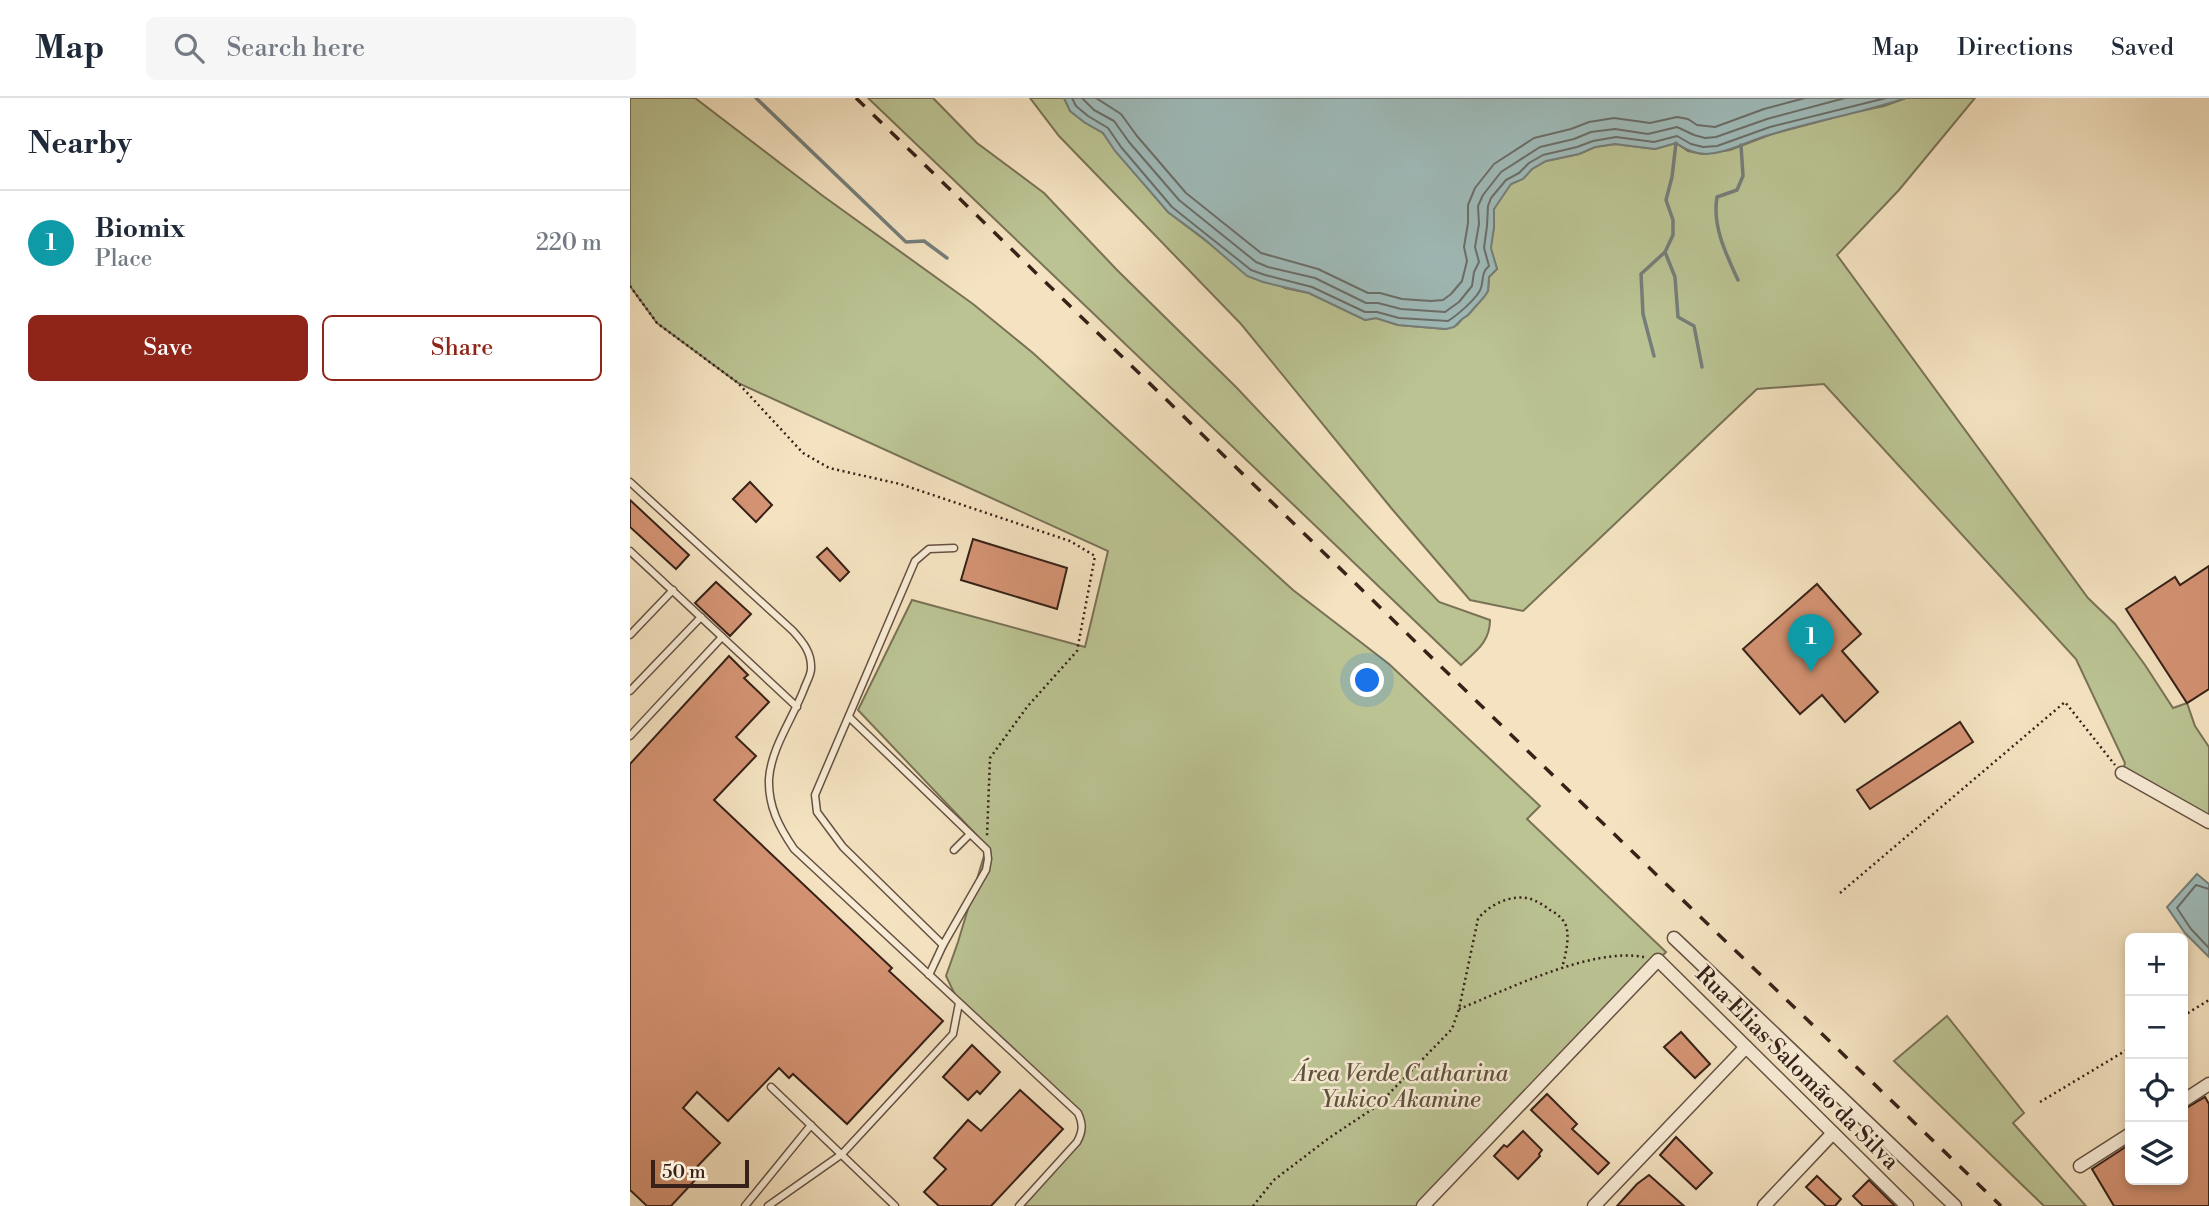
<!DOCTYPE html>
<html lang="en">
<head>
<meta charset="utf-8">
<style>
	:root { --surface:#fff; --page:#f6f6f7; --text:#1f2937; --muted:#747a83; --line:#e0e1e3; --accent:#8f2418 }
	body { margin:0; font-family:"Libre Bodoni",serif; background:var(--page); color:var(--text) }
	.controls { position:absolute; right:21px; bottom:21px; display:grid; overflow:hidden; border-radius:10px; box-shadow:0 4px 10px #0003 }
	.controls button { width:63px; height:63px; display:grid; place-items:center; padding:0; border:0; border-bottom:2px solid var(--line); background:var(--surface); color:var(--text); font:35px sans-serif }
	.scale { position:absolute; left:21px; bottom:18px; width:98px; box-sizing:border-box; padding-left:7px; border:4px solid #372118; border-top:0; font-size:19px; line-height:24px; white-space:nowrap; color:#372118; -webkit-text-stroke:5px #f8ecd6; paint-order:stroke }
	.you { position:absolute; left:738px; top:583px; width:24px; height:24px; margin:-18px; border:5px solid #fff; border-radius:50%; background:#1a73e8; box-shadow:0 0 0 10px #1a73e833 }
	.badge { display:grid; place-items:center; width:46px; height:46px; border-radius:50%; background:var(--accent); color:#fff; font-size:23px; font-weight:700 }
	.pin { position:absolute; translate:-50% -58px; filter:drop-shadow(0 2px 4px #0008) }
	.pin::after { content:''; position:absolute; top:37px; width:24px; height:21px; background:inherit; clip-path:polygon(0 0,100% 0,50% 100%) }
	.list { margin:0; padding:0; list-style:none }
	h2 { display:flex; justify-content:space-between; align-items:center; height:91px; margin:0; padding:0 28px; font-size:30px }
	h2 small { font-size:23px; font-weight:400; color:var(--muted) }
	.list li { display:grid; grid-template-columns:46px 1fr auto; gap:21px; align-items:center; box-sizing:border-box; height:105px; padding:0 28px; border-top:2px solid var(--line) }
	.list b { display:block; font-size:26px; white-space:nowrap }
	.list p { margin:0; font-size:23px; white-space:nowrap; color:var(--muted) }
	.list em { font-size:23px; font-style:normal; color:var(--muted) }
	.actions { display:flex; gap:14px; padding:21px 28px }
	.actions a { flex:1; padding:16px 0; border:2px solid var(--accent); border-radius:10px; text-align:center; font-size:24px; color:var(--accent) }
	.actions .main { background:var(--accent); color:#fff }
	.icon { flex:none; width:38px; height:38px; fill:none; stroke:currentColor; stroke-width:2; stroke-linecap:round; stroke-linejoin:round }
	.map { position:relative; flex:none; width:1579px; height:1108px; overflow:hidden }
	header { display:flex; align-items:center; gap:42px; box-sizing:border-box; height:98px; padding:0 35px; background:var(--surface); border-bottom:2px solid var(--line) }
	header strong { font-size:33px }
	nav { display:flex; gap:38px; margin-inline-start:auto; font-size:24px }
	.search { width:490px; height:63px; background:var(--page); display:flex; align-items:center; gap:18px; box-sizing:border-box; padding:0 24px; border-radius:10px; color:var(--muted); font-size:26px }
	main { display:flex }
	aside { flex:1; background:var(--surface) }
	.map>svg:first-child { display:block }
	.green { fill:#bbc393; stroke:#797256; stroke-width:2 }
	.water { fill:#9fbcbb; stroke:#757e7a; stroke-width:2 }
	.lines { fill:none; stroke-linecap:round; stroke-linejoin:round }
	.shore { stroke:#6b6e6a; stroke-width:2 }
	.stream { stroke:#757e7a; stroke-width:3.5 }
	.building { fill:#d49373; stroke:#372118; stroke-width:2 }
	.service-casing { stroke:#665142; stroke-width:9 }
	.minor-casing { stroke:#665142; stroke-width:15 }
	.path { stroke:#372118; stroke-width:2.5; stroke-dasharray:2 3.5; stroke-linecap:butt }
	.service { stroke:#f8ecd6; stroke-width:6 }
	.minor { stroke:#f8ecd6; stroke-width:12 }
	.rail { stroke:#372118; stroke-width:3.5; stroke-dasharray:12 12; stroke-linecap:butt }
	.labels { text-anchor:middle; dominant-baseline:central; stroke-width:5; stroke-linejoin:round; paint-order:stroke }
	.street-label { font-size:23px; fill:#372118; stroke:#f8ecd6 }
	.park-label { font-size:23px; font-style:italic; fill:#5f523d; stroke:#f8ecd6 }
</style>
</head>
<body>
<header>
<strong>Map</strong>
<div class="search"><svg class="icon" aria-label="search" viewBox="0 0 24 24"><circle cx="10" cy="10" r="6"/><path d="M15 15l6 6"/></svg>Search here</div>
<nav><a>Map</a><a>Directions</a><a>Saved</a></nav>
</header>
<main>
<aside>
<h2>Nearby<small></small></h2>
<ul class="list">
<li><span class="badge" style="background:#0f9aa8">1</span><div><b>Biomix</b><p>Place</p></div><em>220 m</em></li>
</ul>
<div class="actions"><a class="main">Save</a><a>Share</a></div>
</aside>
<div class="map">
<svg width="1579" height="1108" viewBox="0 0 1579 1108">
	<rect width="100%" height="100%" fill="#f4e2c0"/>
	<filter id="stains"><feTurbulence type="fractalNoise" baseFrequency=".00286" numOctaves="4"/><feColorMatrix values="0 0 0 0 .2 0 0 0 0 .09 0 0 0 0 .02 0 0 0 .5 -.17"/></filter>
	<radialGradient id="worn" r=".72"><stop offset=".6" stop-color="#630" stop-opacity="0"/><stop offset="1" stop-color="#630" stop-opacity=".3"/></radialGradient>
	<!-- green -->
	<g class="green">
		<polygon points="0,0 65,0 193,98 343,206 403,255 663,492 759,566 910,708 897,721 1036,854 793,1108 389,1108 451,1036 448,1015 329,905 316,878 328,844 357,748 228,612 282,502 455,549 478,453 108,285 27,225 0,188"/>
		<path d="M 238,0 L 303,0 L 347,45 L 414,95 L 487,172 L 606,289 L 809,504 L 860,522 C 860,544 846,553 831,567 Z"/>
		<polygon points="400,0 434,0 441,13 454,24 473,35 486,53 538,114 596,158 655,190 679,195 735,222 746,220 768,227 816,231 827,227 832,221 838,217 854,199 858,193 859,179 867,171 860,150 864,129 864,111 867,105 881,86 892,81 902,71 916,63 949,56 965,49 985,46 1025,51 1046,45 1058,53 1072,56 1100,52 1142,36 1221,15 1254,8 1276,0 1345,0 1269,92 1207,157 1458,500 1485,526 1515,567 1543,610 1557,605 1565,628 1579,649 1579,724 1492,675 1495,665 1446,561 1194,286 1127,291 893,513 840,502 762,411 611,226 429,38"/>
		<polygon points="1317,918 1394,1015 1383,1025 1456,1108 1414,1108 1264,963"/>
	</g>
	<!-- water -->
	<g class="water">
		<path d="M 434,0 L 1276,0 C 1231,15 1184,23 1139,37 C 1117,43 1099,55 1076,56 C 1065,56 1055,51 1046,45 L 1025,51 L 985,46 L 965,49 L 949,56 L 916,63 L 902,71 L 893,81 L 881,86 L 864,111 L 864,129 L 861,150 L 867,171 L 859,179 L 858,193 L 854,199 L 838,217 L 832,221 L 824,229 L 816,231 L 768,227 L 746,220 L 735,222 L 679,195 L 633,184 L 617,178 L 573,140 L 538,114 L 485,53 L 473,35 L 454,24 L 440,13 Z"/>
		<polygon points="1567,776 1579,786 1579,859 1555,835 1537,809"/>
	</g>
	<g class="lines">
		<!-- shore -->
		<g class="shore">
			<path d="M 442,0 L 446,8 L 458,18 L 478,30 L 491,49 L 542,109 L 621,172 L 635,177 L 682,189 L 735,214 L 747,214 L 769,220 L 818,223 C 826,218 848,200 851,190 C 854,180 851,175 859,168 L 854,150 L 857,128 L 858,108 L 861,100 L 876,82 L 889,75 L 899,65 L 913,57 L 947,49 L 963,43 L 986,39 L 1024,44 L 1047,38 L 1061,46 L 1073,49 L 1087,48 L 1140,29 L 1256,0"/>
			<polyline points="452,0 464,12 484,23 499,44 549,102 626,164 638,169 685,180 736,205 748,205 771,211 815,214 829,204 842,188 844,174 849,164 845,149 849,126 848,108 853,97 871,74 910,49 944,41 961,34 985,31 1018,36 1047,29 1064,37 1075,40 1086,39 1137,21 1215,0"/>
			<polyline points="466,0 491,16 507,38 556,95 631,155 688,171 738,195 750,195 772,201 801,203 813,202 821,196 832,183 837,163 834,149 838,125 838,107 845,90 864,66 904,40 941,31 959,24 984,20 1020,25 1047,19 1058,21 1067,27 1085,29 1134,11 1175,0"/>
			<polyline points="1579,791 1566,787 1547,810 1561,831 1579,850"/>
		</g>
		<!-- stream -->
		<g class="stream">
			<polyline points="126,0 276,144 294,143 317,160"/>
			<polyline points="1046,45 1042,79 1036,102 1043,122 1043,137 1035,154 1045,179 1048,219 1064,228 1072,269"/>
			<path d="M 1108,182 C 1096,156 1082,128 1087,99 L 1107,92 L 1113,78 L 1111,47"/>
			<polyline points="1024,258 1013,216 1011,176 1035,154"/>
		</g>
	</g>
	<!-- building -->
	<g class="building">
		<polygon points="120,384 142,407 126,424 103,401"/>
		<polygon points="0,402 59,457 46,471 0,429"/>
		<polygon points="343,441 437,470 427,511 331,482"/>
		<polygon points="197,450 219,474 210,483 187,459"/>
		<polygon points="1579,468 1579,591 1557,605 1496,511 1545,479 1550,487"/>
		<polygon points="86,484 121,516 100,538 65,505"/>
		<polygon points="1187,486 1231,536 1212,553 1248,594 1215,624 1192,597 1170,616 1113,551"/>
		<polygon points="99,558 118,577 114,580 139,604 106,639 126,658 84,702 262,870 259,873 313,923 217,1026 163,976 159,980 149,970 98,1023 67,994 53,1010 90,1045 60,1076 66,1081 41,1108 17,1108 0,1092 0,666"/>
		<polygon points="1330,624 1343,644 1240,711 1227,692"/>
		<polygon points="1051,934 1080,966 1065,980 1034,949"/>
		<polygon points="342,947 370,974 350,996 347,993 338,1002 313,979"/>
		<polygon points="390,992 433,1031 361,1108 309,1108 294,1094 316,1071 304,1060 338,1022 351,1033"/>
		<polygon points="917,996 947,1026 942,1031 979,1065 968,1076 901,1012"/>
		<polygon points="1575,999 1579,1006 1579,1108 1484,1108 1462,1071 1500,1046 1500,1082 1553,1082 1553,1012"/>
		<polygon points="893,1033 912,1052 909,1056 910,1058 888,1081 864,1058 874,1047 877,1049"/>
		<polygon points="1046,1039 1082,1075 1066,1091 1030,1057"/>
		<polygon points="1019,1077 1054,1108 987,1108 1007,1086"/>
		<polygon points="1187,1078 1211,1101 1205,1108 1196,1108 1176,1089"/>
		<polygon points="1239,1082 1265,1108 1233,1108 1223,1098"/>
	</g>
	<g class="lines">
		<defs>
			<g id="service">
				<path d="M 0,384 L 163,533 C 173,544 182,555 181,571 C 181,577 176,585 174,591 C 163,620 141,650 139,681 C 138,708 149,729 164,751 L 448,1015 C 453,1026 453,1033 447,1044 L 389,1108"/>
				<polyline points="0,453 167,609"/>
				<polyline points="0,537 43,492"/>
				<polyline points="0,593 71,519"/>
				<polyline points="219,619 357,752 358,761 356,772 313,847 299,877"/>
				<polyline points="0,638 92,539"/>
				<polyline points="324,752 340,736"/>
				<polyline points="313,847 213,749 187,714 185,697 285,463 299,451 324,450"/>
				<polyline points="141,989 265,1108"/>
				<polyline points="115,1108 181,1027"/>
				<polyline points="138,1108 212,1056 323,936 329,905"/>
			</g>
			<g id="minor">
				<polyline points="1492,675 1579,724"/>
				<polyline points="1044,840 1325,1108"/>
				<polyline points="1553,1003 1579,986"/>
				<polyline points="1450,1068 1500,1036"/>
				<polyline points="793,1108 1028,862 1277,1108"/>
				<polyline points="964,1108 1116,949"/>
				<polyline points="1134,1108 1203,1035"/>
			</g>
		</defs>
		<!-- service casing -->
		<use href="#service" class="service-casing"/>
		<!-- minor casing -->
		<use href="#minor" class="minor-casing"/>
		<!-- path -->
		<g class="path">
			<polyline points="0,188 27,225 108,285 173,355 199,370 270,386 440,443 465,458 447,553 397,609 360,660 357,738"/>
			<polyline points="1210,795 1435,604 1485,667"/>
			<path d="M 829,911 C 879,891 962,849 1014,859"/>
			<polyline points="1553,918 1579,902"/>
			<polyline points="1410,1004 1500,950"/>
			<path d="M 623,1108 L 644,1082 L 699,1040 L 747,1008 L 822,931 L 829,911 L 848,821 C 858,807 883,795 901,801 C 907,803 915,808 920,812 C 928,816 936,823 937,832 C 939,844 935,859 932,870"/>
		</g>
		<!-- service -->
		<use href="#service" class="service"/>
		<!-- minor -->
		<use href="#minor" class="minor"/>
		<!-- rail -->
		<polyline class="rail" points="226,0 904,659 1371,1108"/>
	</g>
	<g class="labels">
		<!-- street labels -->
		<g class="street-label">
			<text transform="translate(1167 970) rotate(45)">Rua Elias Salomão da Silva</text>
		</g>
		<!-- park labels -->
		<g class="park-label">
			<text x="771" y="976">Área Verde Catharina<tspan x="771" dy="26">Yukico Akamine</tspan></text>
		</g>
	</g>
	<rect width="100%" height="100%" filter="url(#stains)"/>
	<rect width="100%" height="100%" fill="url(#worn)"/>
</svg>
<div class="controls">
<button>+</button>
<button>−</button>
<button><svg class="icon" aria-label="locate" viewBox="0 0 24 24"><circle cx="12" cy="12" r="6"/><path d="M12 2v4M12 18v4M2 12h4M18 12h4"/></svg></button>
<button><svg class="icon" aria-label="layers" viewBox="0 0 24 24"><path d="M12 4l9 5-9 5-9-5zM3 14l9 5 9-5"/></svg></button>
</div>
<div class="scale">50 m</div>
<div class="you"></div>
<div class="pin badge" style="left:1181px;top:574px;background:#0f9aa8">1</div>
</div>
</main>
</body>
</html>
